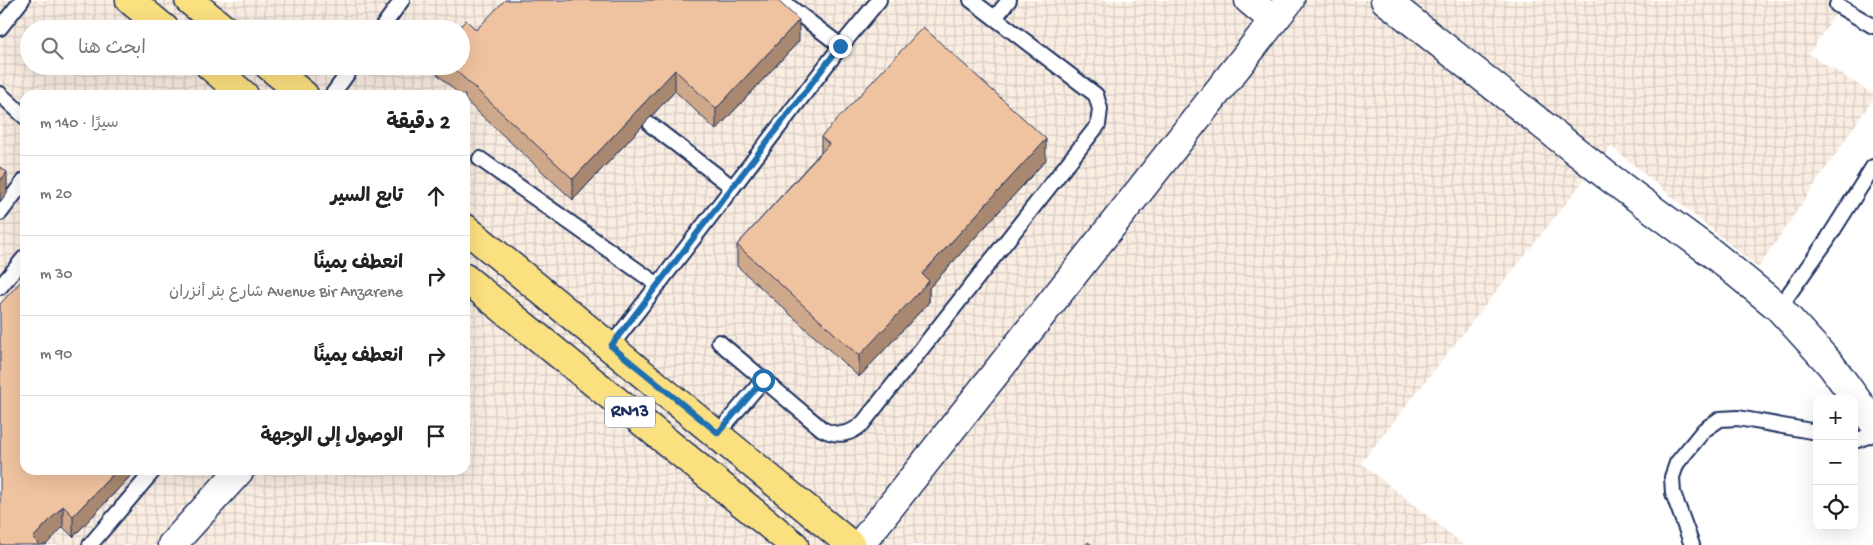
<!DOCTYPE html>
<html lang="ar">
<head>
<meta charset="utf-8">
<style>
	:root { --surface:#fff; --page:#f2f2f2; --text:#222; --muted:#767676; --line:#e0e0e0 }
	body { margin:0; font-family:"Gochi Hand","Playpen Sans Arabic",sans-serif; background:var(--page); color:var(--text); direction:rtl }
	.controls { position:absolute; right:15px; bottom:15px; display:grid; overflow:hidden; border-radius:10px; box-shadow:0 5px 20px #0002 }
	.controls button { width:45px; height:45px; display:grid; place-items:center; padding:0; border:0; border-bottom:1px solid var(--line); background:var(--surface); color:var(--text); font:25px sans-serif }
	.stop { position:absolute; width:15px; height:15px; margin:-11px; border:4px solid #1f6fb2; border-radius:50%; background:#fff }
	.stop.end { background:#1f6fb2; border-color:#fff; box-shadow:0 1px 5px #0008 }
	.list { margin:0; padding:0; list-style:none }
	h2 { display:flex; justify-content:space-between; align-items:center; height:65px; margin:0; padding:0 20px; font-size:21px }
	h2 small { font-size:16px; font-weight:400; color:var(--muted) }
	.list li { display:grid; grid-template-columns:32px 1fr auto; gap:15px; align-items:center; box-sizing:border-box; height:80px; padding:0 20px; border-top:1px solid var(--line) }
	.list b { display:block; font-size:19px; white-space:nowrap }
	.list p { margin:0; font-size:16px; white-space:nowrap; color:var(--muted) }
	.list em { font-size:16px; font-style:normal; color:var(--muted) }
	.icon { flex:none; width:28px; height:28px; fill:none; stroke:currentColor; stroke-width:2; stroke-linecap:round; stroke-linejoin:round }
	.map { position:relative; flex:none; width:1873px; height:545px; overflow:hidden; direction:ltr }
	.search { position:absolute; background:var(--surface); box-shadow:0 5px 20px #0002; left:20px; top:20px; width:450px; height:55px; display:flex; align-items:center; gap:12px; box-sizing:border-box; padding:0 18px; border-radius:28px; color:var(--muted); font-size:19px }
	.panel { position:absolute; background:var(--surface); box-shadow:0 5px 20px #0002; left:20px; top:90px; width:450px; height:385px; border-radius:15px; direction:rtl }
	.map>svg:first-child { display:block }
	.industrial { fill:url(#industrial-grid); fill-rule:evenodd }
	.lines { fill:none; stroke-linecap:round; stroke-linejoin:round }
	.service-casing { stroke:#1b2f5e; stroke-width:18 }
	.minor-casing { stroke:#1b2f5e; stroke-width:31 }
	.tertiary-casing { stroke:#1b2f5e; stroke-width:31 }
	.primary-casing { stroke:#1b2f5e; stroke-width:31 }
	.service { stroke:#fff; stroke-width:14 }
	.minor { stroke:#fff; stroke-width:28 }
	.tertiary { stroke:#fff; stroke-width:28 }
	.primary { stroke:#fbe080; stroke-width:28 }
	.wall { fill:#cea88a; stroke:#1b2f5e }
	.shaded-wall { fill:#a88870; stroke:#1b2f5e }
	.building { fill:#f0c3a0; stroke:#1b2f5e }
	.route { stroke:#1f6fb2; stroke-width:6 }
	.labels { text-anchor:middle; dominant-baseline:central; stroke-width:4.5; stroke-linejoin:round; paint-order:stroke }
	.shield { fill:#fff; stroke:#5f6d8e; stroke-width:1 }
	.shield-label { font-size:18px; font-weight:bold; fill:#1b2f5e }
</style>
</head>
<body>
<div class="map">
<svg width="1873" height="545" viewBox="0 0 1873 545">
	<defs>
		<pattern id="industrial-grid" width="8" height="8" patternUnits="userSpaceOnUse" patternTransform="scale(1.25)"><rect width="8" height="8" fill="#faede2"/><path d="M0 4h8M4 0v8" fill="none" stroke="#d6ccc4"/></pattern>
	</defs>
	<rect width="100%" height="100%" fill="#fff"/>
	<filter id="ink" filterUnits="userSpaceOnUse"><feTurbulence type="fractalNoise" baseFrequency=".02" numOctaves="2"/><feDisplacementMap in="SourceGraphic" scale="10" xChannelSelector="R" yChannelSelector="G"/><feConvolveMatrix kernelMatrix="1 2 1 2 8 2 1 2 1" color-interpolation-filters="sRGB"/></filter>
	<g filter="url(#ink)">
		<!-- industrial -->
		<path class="industrial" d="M 0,0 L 1845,0 L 1809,54 L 1873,94 L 1873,99 L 1758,268 L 1611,146 L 1361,463 L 1464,545 L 0,545 ZM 29,29 L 461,29 L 461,66 L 29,66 ZM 25,95 L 465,95 L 465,470 L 25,470 Z"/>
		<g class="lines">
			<defs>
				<g id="service">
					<polyline points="782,1 841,46"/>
					<polyline points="1837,5 1873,26"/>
					<polyline points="995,18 1009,0"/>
					<polyline points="0,28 22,0"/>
					<polyline points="381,29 402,0"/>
					<polyline points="0,94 25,117"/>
					<polyline points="332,95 353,66"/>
					<polyline points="651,125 732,187"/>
					<polyline points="480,159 658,285"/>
					<polyline points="0,213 25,180"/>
					<polyline points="0,287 25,257"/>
					<polyline points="1779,308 1827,240 1873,167"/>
					<path d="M 719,342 L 822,429 C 838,437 850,435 863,423 L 1098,125 L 1100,109 L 1096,95 L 971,0"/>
					<polyline points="611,346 841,46 879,0"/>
					<polyline points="718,433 763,380"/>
					<polyline points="1854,439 1858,440 1873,434"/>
					<polyline points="90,545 154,470"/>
					<polyline points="1692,545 1673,493 1672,477 1677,463 1704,430 1720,419 1738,418 1817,432"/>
				</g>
				<g id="minor">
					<polyline points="1249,0 1273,20"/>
					<polyline points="1385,0 1606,175 1713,254 1779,308 1831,365 1873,422"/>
					<polyline points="172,545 240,470"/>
				</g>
				<polyline id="tertiary" points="860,545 1290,0"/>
				<g id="primary">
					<polyline points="130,0 165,29"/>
					<polyline points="189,0 224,29"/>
					<polyline points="210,66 244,95"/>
					<polyline points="269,66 304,95"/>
					<polyline points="465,228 851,545"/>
					<polyline points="465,278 794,545"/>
				</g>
			</defs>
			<!-- service casing -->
			<use href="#service" class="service-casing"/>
			<!-- minor casing -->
			<use href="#minor" class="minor-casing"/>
			<!-- tertiary casing -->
			<use href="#tertiary" class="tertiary-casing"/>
			<!-- primary casing -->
			<use href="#primary" class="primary-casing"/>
			<!-- service -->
			<use href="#service" class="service"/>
			<!-- minor -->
			<use href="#minor" class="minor"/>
			<!-- tertiary -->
			<use href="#tertiary" class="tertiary"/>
			<!-- primary -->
			<use href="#primary" class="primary"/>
		</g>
		<!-- wall -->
		<g class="wall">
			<polygon points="799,41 716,130 675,91 573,200 465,100 465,95 460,95 436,73 436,66 461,66"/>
			<polygon points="821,137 1046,160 929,288 929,302 859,377 737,266 737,245 821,152"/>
			<polygon points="25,470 136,470 73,537 63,527"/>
		</g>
		<!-- shaded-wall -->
		<g class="shaded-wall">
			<polygon points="799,20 799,41 716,130 716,109"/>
			<polygon points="675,70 675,91 573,200 573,179"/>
			<polygon points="1046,139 1046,160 929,288 929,302 859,377 859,356 922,274"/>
			<polygon points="7,172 7,193 0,202 0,181"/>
			<polygon points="117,470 136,470 73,537 73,516"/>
			<polygon points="63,506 63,527 46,545 33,545 33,538"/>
		</g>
		<!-- building -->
		<g class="building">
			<polygon points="505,0 777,0 799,20 716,109 675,70 573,179 451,66 461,66 461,29 458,29 466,20 476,30"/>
			<polygon points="923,27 1046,139 922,274 929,281 859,356 737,245 829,144 821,137"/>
			<polygon points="0,167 7,172 0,181"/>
			<polygon points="25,277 25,470 117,470 73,516 63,506 33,538 40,545 0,545 0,304"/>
			<polygon points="1088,542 1092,545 1086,545"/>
		</g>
	</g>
	<g class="lines" filter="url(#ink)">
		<!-- route -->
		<polyline class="route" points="763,380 718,433 611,346 840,46"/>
	</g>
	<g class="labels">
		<!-- shield labels -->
		<rect class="shield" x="605" y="396.5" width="50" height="31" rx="4"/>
		<g class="shield-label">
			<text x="630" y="412">RN13</text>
		</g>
	</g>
</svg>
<div class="controls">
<button>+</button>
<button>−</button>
<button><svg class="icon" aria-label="locate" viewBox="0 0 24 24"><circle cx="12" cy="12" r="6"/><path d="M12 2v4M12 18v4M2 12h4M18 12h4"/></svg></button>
</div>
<div class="stop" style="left:763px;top:380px"></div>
<div class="stop end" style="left:840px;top:46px"></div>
<div class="search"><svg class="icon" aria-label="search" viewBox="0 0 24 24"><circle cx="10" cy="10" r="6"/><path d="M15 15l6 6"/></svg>ابحث هنا</div>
<section class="panel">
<h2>2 دقيقة<small>سيرًا · 140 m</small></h2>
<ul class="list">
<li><svg class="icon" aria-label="ahead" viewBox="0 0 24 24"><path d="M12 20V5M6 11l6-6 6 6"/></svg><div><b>تابع السير</b></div><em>20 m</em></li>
<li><svg class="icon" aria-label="right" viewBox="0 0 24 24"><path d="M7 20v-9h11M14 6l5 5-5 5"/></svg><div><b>انعطف يمينًا</b><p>Avenue Bir Anzarene شارع بئر أنزران</p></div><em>30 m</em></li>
<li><svg class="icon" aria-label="right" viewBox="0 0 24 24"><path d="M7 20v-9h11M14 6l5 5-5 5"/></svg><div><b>انعطف يمينًا</b></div><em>90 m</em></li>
<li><svg class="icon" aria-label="arrive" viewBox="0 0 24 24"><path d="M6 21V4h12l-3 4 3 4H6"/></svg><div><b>الوصول إلى الوجهة</b></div></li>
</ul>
</section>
</div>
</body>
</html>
